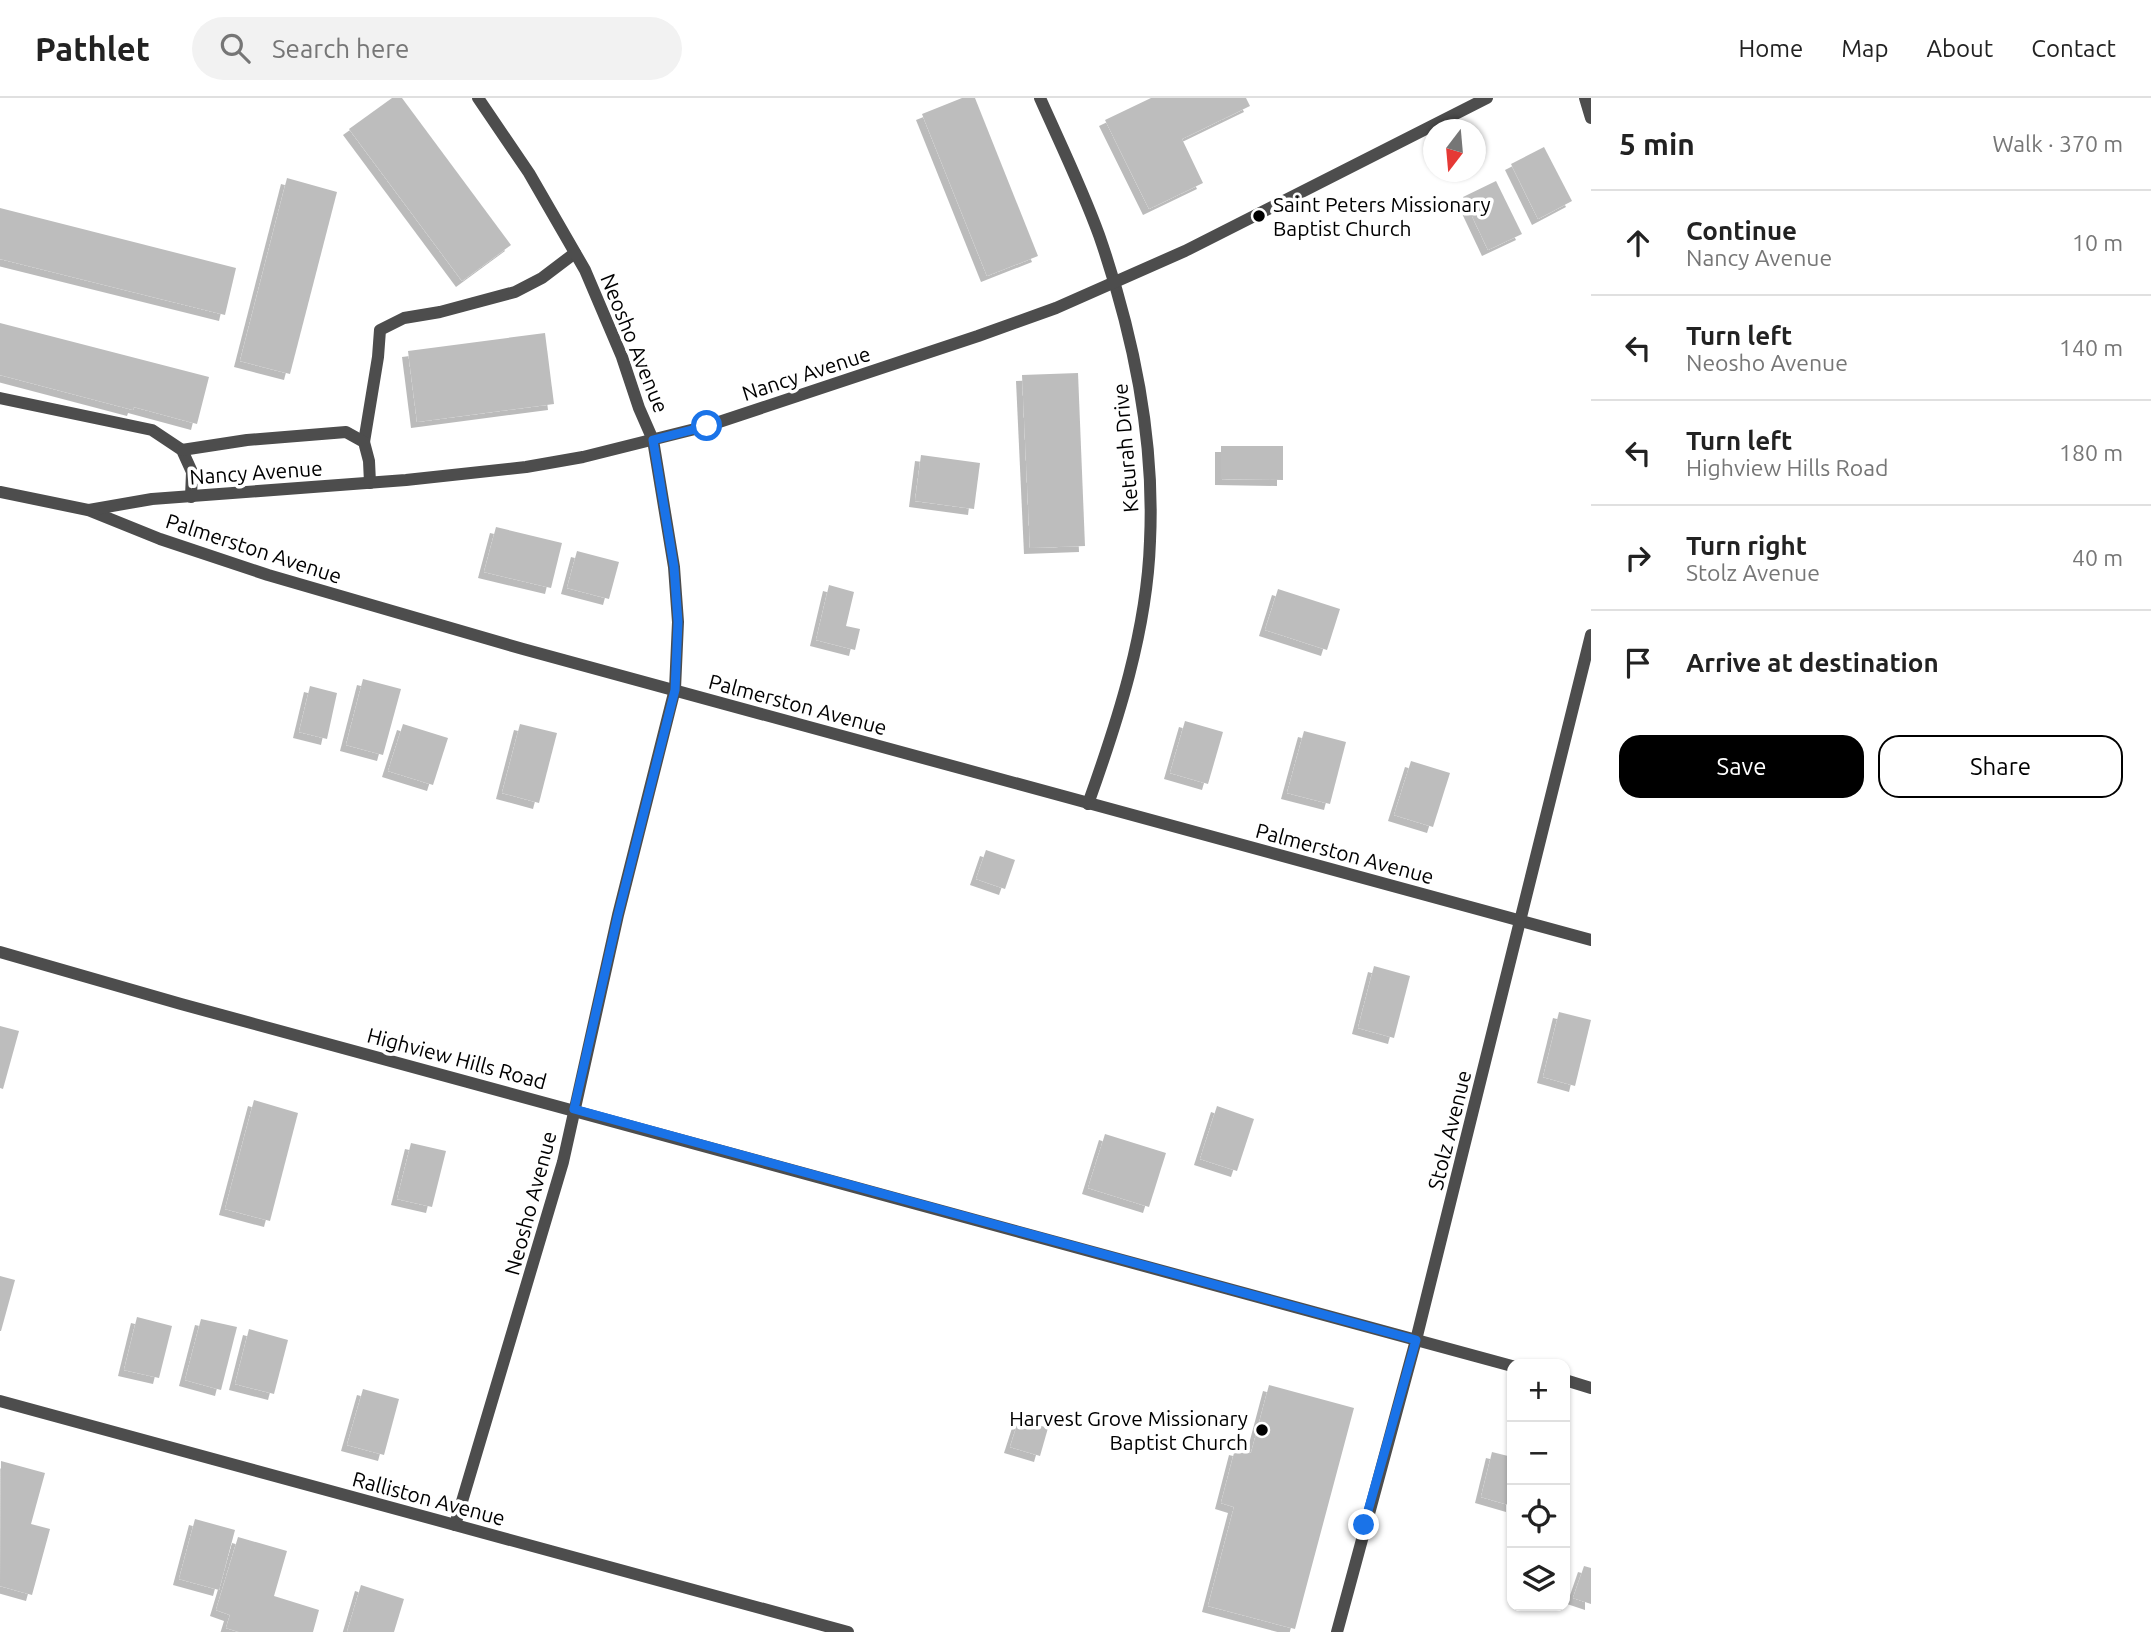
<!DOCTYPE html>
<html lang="en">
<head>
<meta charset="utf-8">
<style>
	:root { --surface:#fff; --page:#f2f2f2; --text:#222; --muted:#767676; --line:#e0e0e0; --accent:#000 }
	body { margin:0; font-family:Ubuntu,sans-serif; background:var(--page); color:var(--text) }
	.controls { position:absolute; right:21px; bottom:21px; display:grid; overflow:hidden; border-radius:14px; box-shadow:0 2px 5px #0004 }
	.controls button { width:63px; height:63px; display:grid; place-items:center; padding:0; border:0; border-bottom:2px solid var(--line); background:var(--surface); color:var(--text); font:35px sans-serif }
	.compass { position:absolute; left:1423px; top:21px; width:63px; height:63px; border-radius:50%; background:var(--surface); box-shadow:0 2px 5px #0004; rotate:196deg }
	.stop { position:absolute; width:21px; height:21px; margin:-16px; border:5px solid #1a73e8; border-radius:50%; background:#fff }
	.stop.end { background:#1a73e8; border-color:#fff; box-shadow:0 2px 7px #0008 }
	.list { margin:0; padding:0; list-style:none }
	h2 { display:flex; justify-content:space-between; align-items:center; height:91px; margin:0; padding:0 28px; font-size:30px }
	h2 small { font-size:23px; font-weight:400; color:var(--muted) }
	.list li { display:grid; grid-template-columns:46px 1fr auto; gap:21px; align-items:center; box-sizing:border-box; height:105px; padding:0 28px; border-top:2px solid var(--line) }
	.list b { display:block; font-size:26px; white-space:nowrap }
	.list p { margin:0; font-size:23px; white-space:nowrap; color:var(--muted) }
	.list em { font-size:23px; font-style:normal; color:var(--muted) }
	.actions { display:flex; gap:14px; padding:21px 28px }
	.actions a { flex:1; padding:16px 0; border:2px solid var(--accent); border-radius:21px; text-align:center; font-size:24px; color:var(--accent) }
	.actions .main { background:var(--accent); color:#fff }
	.icon { flex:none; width:38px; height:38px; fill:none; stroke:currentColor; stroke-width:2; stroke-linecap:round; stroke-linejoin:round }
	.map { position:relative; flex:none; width:1591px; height:1534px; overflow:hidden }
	header { display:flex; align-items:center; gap:42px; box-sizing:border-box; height:98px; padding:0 35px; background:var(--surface); border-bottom:2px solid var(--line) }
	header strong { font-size:33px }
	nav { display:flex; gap:38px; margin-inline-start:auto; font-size:24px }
	.search { width:490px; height:63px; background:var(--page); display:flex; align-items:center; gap:18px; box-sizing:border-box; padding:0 24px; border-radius:38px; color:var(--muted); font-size:26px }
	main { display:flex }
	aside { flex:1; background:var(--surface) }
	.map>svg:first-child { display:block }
	.building { fill:#bdbdbd; filter:url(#shadow) }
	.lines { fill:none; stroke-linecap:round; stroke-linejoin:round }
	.minor { stroke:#4d4d4d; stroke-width:12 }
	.route { stroke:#1a73e8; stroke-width:9 }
	.poi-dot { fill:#000; stroke:#fff; stroke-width:2.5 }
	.labels { text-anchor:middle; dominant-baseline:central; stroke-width:7; stroke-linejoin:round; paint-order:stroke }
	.poi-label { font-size:21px; fill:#000; stroke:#fff; text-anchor:start }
	.street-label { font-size:21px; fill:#000; stroke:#fff }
</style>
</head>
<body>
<header>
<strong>Pathlet</strong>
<div class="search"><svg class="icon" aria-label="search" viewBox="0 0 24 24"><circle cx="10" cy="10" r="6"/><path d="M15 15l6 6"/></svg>Search here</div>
<nav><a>Home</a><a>Map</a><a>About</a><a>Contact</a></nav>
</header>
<main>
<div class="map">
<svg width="1591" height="1534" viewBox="0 0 1591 1534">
	<defs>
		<filter id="shadow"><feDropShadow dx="-6" dy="6" stdDeviation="0" flood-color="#0004"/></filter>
	</defs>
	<rect width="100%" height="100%" fill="#fff"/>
	<!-- building -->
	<g class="building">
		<polygon points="392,0 402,0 511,147 462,183 349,31"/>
		<polygon points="962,0 975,0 1038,158 987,178 922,16"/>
		<polygon points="1151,0 1246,0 1250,8 1182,41 1203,85 1149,111 1105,22"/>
		<polygon points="1544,49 1572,103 1538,121 1511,66"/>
		<polygon points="287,80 337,94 290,276 240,263"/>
		<polygon points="1496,83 1522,136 1488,152 1463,99"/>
		<polygon points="0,110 236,170 225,217 0,161"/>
		<polygon points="0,225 209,279 197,326 134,309 133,312 0,277"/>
		<polygon points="545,235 554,306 417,324 408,253"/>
		<polygon points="1078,275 1085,448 1030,450 1022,277"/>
		<polygon points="1221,348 1283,348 1283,382 1221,381"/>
		<polygon points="921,357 980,365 974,411 915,403"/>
		<polygon points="496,429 562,445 551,490 484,474"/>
		<polygon points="577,453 619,464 609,501 567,490"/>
		<polygon points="829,487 854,494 846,528 860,531 855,552 816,542"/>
		<polygon points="1278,491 1340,511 1327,552 1265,532"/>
		<polygon points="363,581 401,591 383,657 346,647"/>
		<polygon points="310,588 337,595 327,641 299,634"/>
		<polygon points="1185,623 1223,634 1208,686 1170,675"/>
		<polygon points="403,626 448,640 433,687 388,673"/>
		<polygon points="520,626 557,635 539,705 502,695"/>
		<polygon points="1304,633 1346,644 1330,706 1287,695"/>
		<polygon points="1411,663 1450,675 1433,729 1394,717"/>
		<polygon points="986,752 1015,762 1005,791 976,781"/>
		<polygon points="1374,868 1410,878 1394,940 1358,930"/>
		<polygon points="1559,914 1591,922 1575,988 1543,979"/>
		<polygon points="0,928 19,933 3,991 0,990"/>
		<polygon points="254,1002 298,1015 270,1123 225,1111"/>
		<polygon points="1217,1008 1254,1021 1237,1073 1200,1061"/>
		<polygon points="1105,1036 1166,1055 1149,1109 1088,1090"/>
		<polygon points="411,1045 446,1053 432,1109 397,1101"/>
		<polygon points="0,1178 15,1182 1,1233 0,1233"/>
		<polygon points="137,1219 172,1228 159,1280 124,1272"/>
		<polygon points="201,1221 237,1229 221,1292 185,1282"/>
		<polygon points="249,1231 288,1242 274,1296 235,1286"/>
		<polygon points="1269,1287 1354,1310 1295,1531 1208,1508 1234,1409 1221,1405 1235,1351 1251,1355"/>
		<polygon points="363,1291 399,1301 384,1357 347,1347"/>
		<polygon points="1019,1321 1048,1330 1040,1358 1010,1349"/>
		<polygon points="1492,1354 1512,1359 1512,1408 1481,1399"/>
		<polygon points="1,1363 45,1375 31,1426 50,1431 32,1497 0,1488"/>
		<polygon points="195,1421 235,1432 219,1492 179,1481"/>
		<polygon points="238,1439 287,1453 274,1498 319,1512 313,1534 239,1534 226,1530 230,1517 216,1512"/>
		<polygon points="1584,1468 1591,1470 1591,1506 1573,1500"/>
		<polygon points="361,1487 404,1501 394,1534 347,1534"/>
	</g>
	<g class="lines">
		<!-- minor -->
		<g class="minor">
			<path d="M 1040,0 C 1060,45 1082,90 1099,137 C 1133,235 1155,338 1150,443 C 1147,533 1118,622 1088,706"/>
			<polyline points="1585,0 1591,20"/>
			<polyline points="0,300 152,332 182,352 192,374 191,399"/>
			<polyline points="364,344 378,259 380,232 404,220 440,214 515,194 542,180 575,155"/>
			<polyline points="182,352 247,342 346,334 364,344 369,363 370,385"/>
			<polyline points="0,394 88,412 160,441 268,477 523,551 1591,842"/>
			<polyline points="89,412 152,401 406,382 526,369 583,359 707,328 978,238 1056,210 1185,153 1487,0"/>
			<polyline points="0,854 181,906 1512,1268"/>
			<polyline points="1565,1282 1591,1290"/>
			<polyline points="0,1303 848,1534"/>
			<polyline points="455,1427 563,1064 618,817 675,591 678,524 674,469 653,342 639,310 622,259 585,172 529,75 478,0"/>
			<polyline points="1337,1534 1416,1242 1591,537"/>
		</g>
	</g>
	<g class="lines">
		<!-- route -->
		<polyline class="route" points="707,328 653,342 674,469 678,524 675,592 618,817 574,1011 1416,1242 1364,1427"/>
	</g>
	<!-- markers -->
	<g class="poi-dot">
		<circle cx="1259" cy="118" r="7"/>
		<circle cx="1262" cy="1332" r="7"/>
	</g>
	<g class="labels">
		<!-- poi labels -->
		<g class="poi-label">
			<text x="1273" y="106">Saint Peters Missionary<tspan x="1273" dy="24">Baptist Church</tspan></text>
			<text x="1248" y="1320" text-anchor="end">Harvest Grove Missionary<tspan x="1248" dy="24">Baptist Church</tspan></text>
		</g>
		<!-- street labels -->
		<g class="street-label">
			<text transform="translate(635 245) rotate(68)">Neosho Avenue</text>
			<text transform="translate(806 275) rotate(-18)">Nancy Avenue</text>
			<text transform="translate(1125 350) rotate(-95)">Keturah Drive</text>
			<text transform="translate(256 374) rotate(-4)">Nancy Avenue</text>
			<text transform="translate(254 450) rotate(18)">Palmerston Avenue</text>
			<text transform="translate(798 606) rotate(15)">Palmerston Avenue</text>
			<text transform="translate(1345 755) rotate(15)">Palmerston Avenue</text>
			<text transform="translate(457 960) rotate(15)">Highview Hills Road</text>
			<text transform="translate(1449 1032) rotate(-76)">Stolz Avenue</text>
			<text transform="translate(530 1105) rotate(-75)">Neosho Avenue</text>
			<text transform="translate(429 1400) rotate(15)">Ralliston Avenue</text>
		</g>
	</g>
</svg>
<div class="controls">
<button>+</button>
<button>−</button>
<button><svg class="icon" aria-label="locate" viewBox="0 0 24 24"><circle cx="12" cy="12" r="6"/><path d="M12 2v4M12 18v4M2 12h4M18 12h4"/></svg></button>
<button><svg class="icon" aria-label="layers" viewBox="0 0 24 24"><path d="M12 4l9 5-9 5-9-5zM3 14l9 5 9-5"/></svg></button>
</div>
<svg class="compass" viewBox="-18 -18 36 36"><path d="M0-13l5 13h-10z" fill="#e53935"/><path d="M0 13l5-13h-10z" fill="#767676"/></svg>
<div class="stop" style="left:707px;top:328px"></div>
<div class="stop end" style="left:1364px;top:1427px"></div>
</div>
<aside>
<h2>5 min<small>Walk · 370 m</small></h2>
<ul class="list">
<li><svg class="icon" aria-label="ahead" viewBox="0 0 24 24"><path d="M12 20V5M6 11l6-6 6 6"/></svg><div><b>Continue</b><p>Nancy Avenue</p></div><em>10 m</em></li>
<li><svg class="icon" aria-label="left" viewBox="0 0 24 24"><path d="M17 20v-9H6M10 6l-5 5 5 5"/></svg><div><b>Turn left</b><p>Neosho Avenue</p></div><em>140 m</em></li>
<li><svg class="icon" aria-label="left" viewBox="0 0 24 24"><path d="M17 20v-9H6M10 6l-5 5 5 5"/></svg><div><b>Turn left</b><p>Highview Hills Road</p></div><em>180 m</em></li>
<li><svg class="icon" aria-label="right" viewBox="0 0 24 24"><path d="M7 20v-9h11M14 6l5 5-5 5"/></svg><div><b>Turn right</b><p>Stolz Avenue</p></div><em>40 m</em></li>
<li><svg class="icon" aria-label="arrive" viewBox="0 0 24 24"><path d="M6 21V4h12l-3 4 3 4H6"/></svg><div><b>Arrive at destination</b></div></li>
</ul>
<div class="actions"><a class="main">Save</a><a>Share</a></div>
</aside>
</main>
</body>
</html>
